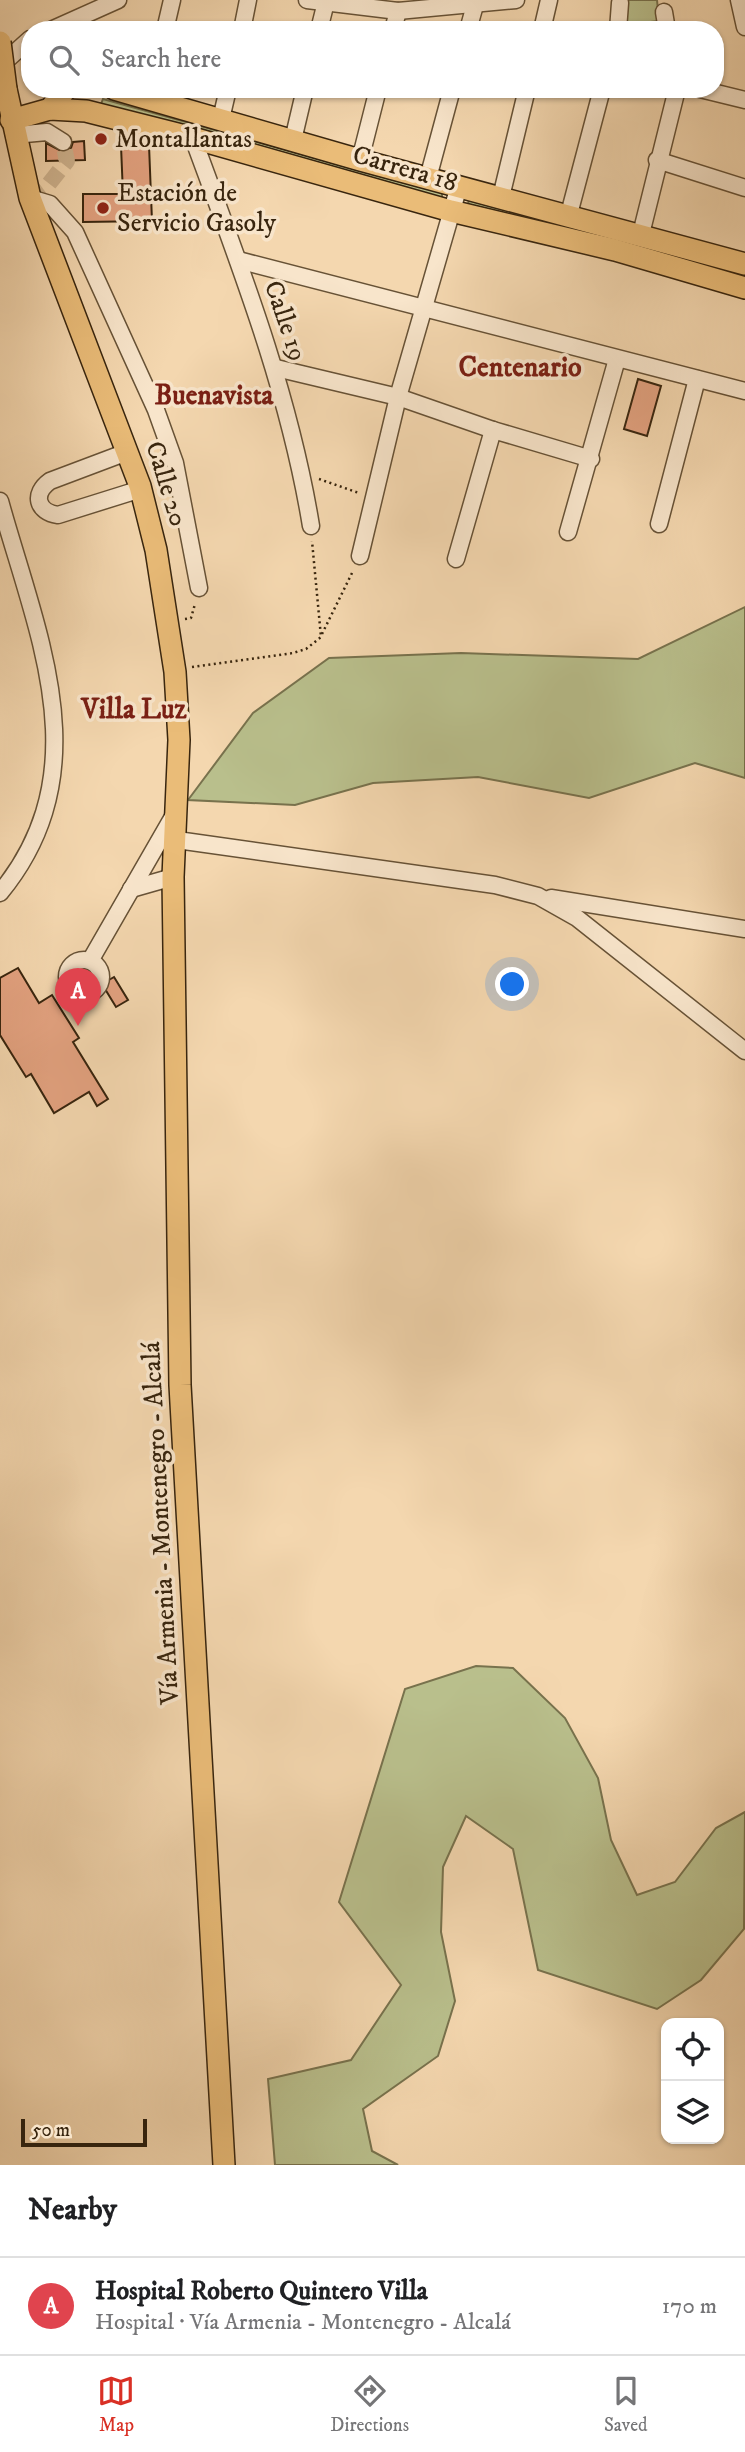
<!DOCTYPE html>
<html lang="en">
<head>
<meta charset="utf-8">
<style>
	:root { --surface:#fff; --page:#f2f2f2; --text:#202124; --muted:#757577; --line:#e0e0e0; --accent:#d93025 }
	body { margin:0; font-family:"IM FELL DW Pica",serif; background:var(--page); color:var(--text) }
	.controls { position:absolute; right:21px; bottom:21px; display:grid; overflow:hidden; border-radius:14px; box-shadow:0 2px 5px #0004 }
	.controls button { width:63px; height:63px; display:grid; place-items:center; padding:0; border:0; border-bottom:2px solid var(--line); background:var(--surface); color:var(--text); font:35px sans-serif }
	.scale { position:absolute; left:21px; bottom:18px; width:126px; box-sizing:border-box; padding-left:7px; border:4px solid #38250e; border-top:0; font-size:19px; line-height:24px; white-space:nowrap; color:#38250e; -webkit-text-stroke:5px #f8e5cb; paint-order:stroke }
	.you { position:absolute; left:513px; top:985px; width:24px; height:24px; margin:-18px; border:5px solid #fff; border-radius:50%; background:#1a73e8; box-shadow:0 0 0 10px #1a73e833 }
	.badge { display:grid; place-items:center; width:46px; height:46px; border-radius:50%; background:var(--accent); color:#fff; font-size:23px; font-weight:700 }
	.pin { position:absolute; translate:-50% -58px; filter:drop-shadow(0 2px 4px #0008) }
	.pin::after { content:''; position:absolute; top:37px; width:24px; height:21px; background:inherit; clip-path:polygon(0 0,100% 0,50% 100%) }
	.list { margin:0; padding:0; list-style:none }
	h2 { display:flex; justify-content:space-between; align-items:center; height:91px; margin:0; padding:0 28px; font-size:30px }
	h2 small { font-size:23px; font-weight:400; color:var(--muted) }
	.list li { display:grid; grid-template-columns:46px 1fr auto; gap:21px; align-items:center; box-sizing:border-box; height:98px; padding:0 28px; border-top:2px solid var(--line) }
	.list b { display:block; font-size:26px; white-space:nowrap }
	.list p { margin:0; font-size:23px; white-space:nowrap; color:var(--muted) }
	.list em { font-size:23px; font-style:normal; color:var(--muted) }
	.icon { flex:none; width:38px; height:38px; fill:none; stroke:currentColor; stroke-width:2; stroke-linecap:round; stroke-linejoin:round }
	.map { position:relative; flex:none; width:745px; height:2165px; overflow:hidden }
	.search { position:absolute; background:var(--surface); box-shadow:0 2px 5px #0004; left:21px; right:21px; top:21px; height:77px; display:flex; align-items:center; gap:18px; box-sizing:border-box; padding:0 24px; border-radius:28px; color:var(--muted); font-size:26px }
	.sheet { height:189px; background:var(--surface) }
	nav { display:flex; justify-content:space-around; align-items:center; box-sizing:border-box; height:98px; border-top:2px solid var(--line); background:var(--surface); font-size:19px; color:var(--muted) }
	nav a { display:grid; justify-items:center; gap:4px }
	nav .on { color:var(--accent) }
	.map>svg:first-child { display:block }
	.green { fill:#b9bf8c; stroke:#78724d; stroke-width:2 }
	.building { fill:#e3a280; stroke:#38250e; stroke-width:2 }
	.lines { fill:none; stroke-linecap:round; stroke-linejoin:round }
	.minor-tunnel { stroke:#ceb38f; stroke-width:16; stroke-dasharray:16 8; stroke-linecap:butt }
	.minor-casing { stroke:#675236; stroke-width:19 }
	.major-casing { stroke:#38250e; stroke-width:24 }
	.path { stroke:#38250e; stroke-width:2.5; stroke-dasharray:2 3.5; stroke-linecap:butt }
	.minor { stroke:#f8e5cb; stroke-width:16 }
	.major { stroke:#eabc78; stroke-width:21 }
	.major-bridge-casing { stroke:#38250e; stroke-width:24; stroke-linecap:butt }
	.major-bridge { stroke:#eabc78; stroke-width:21 }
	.poi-dot { fill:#8f2418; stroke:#f8e5cb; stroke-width:2.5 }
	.labels { text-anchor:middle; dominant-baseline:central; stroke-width:7; stroke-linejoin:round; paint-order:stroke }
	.poi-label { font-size:26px; fill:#38250e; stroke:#f8e5cb; text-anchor:start }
	.street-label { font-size:26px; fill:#38250e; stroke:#f8e5cb }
	.neighbourhood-label { font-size:28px; font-weight:bold; fill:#7a1f14; stroke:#f8e5cb }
</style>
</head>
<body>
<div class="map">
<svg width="745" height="2165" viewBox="0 0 745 2165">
	<rect width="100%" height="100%" fill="#f4d7af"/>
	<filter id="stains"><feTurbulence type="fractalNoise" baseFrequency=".00286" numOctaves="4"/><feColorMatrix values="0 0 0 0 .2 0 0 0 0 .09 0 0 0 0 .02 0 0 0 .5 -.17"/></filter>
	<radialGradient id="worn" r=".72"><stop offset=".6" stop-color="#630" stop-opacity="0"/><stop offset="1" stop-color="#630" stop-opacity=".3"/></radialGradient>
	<!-- green -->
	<g class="green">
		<polygon points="622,0 657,0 659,21 625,25"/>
		<polygon points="103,99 442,193 442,198 101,104"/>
		<polygon points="469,199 745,275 745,278 468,205"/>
		<polygon points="745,607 745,778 695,763 589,798 478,777 373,783 295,805 188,800 253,713 329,658 461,653 638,659"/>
		<polygon points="476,1666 513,1668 565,1718 598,1778 611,1840 637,1895 675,1882 716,1828 745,1812 744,1929 701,1980 657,2009 538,1970 513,1849 466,1816 443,1867 441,1932 455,2001 438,2056 363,2109 372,2151 398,2165 275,2165 268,2079 351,2060 401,1985 339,1902 405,1689"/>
	</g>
	<!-- building -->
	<g class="building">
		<polygon points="84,141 85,160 46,161 46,143 63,152 71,148 73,142"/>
		<polygon points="149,145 152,221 83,222 83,194 123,194 121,146"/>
		<polygon points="638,379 661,386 647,436 624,429"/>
		<polygon points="18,968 39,1003 52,995 79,1038 73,1042 108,1099 97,1106 89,1092 54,1113 31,1074 26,1077 0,1035 0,978"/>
		<polygon points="114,977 128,1000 116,1007 102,984"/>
	</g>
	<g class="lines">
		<!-- minor-tunnel -->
		<polyline class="minor-tunnel" points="30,198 48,185 67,161 63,142"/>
		<defs>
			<g id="minor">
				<polyline points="307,0 398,11 516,0"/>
				<polyline points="739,0 745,27"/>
				<polyline points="664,12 667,30"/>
				<polyline points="51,30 118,0"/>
				<polyline points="165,30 172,0"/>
				<polyline points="242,30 248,0"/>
				<polyline points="319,30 326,2"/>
				<polyline points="393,30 398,11"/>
				<polyline points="468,30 475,5"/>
				<polyline points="542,30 549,0"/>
				<polyline points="618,30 620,3"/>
				<polyline points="0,66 30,39"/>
				<polyline points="700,89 745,100"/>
				<polyline points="221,119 228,89"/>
				<polyline points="14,135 47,132 63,142"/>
				<path d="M 193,138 C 240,266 289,391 311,526"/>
				<polyline points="293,140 305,89"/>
				<polyline points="360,160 378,89"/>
				<polyline points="657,160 745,188"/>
				<polyline points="428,178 452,89"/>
				<polyline points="501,197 527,89"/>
				<polyline points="30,198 50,204 75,232 156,410 175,463 199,588"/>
				<polyline points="569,214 602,89"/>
				<polyline points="641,234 677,89"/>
				<polyline points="238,260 745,391"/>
				<polyline points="276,368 398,397 493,430 591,459"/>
				<path d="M 127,452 L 50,481 C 32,494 37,512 58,515 L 141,489"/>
				<path d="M 0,501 C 37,635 101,770 0,893"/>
				<polyline points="659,524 697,379"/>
				<polyline points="568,532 617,359"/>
				<polyline points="360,556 398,397 459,186"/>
				<polyline points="456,559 493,430"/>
				<polyline points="177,840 495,885 538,896 577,918 745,1051"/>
				<polyline points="131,889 173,877"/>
				<polyline points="551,898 745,929"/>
				<circle cx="84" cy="977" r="17"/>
				<polyline points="90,961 174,815"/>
			</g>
			<g id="major">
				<polyline points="6,89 30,198 140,486 156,550 175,672 179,740 173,877 180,1385 224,2165"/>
				<polyline points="114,89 360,160 745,264"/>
				<polyline points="50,109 66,89"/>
				<polyline points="11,120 50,109 86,111 193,138 451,211 615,250 745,288"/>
			</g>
		</defs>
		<!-- minor casing -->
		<use href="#minor" class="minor-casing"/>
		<!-- major casing -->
		<use href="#major" class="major-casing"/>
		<!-- path -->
		<g class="path">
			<polyline points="632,28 643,30"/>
			<polyline points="319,479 359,493"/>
			<polyline points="185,619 191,618 195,604"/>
			<polyline points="322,634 353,571"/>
			<polyline points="192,667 293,653 306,649 321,637 312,541"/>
		</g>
		<!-- minor -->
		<use href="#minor" class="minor"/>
		<!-- major -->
		<use href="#major" class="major"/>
		<defs>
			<polyline id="major-bridge" points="0,42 6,89"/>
		</defs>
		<!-- major-bridge casing -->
		<use href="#major-bridge" class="major-bridge-casing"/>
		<!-- major-bridge -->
		<use href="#major-bridge" class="major-bridge"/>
	</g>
	<!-- markers -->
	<g class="poi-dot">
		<circle cx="101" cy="139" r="7"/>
		<circle cx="103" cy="208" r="7"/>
	</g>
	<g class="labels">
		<!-- poi labels -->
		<g class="poi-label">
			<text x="115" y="139">Montallantas</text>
			<text x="117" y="193">Estación de<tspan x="117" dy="30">Servicio Gasoly</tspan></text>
		</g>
		<!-- street labels -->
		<g class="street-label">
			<text transform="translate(405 169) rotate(16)">Carrera 18</text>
			<text transform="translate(285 321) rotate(71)">Calle 19</text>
			<text transform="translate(166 484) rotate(73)">Calle 20</text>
			<text transform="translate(161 1523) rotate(-93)">Vía Armenia - Montenegro - Alcalá</text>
		</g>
		<!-- neighbourhood labels -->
		<g class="neighbourhood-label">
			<text x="520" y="367">Centenario</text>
			<text x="214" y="395">Buenavista</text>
			<text x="134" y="709">Villa Luz</text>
		</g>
	</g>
	<rect width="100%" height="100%" filter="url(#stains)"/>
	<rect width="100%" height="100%" fill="url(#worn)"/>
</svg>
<div class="controls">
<button><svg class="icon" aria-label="locate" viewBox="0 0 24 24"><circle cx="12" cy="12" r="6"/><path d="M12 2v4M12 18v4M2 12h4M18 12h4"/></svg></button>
<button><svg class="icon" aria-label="layers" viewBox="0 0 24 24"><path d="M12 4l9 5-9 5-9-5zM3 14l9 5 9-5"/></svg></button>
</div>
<div class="scale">50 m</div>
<div class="you"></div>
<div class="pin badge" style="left:78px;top:1026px;background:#e0444e">A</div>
<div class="search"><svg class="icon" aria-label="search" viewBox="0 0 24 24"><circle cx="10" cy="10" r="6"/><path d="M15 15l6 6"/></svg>Search here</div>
</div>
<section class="sheet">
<h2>Nearby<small></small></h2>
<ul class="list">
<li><span class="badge" style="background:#e0444e">A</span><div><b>Hospital Roberto Quintero Villa</b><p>Hospital · Vía Armenia - Montenegro - Alcalá</p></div><em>170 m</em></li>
</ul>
</section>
<nav>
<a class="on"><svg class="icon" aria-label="map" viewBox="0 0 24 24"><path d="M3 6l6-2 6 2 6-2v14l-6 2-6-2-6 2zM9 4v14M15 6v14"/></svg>Map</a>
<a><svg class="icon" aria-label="directions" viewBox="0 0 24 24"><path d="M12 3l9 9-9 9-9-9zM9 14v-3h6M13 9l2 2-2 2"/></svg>Directions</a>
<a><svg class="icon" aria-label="saved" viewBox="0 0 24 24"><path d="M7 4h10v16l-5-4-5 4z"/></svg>Saved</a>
</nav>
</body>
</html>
